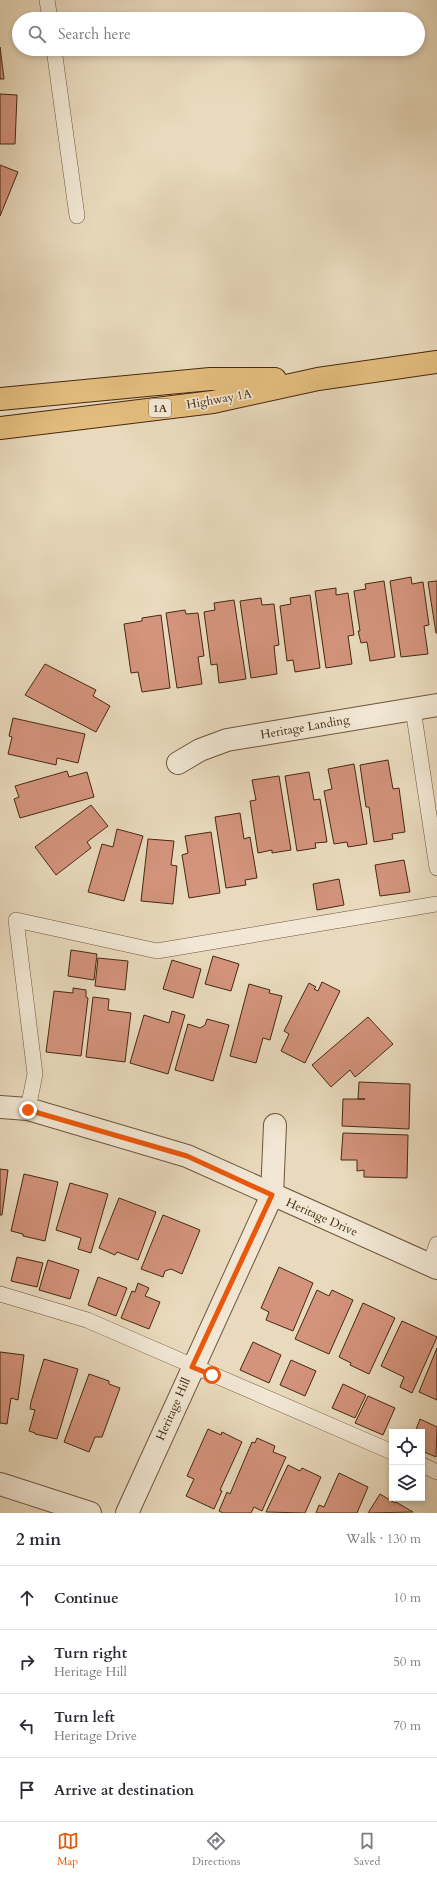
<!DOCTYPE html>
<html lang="en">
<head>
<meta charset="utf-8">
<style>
	:root { --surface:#fff; --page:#f7f7f7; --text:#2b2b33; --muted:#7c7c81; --line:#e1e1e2; --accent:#ea580c }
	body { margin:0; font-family:Cardo,serif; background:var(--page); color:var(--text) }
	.controls { position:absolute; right:12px; bottom:12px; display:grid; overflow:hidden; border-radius:0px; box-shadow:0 2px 6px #0003 }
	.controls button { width:36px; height:36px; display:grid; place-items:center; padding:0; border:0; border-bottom:1px solid var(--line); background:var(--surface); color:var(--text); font:20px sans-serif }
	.stop { position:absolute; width:12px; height:12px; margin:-9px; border:3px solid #ea580c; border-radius:50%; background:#fff }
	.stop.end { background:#ea580c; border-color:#fff; box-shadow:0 1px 4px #0008 }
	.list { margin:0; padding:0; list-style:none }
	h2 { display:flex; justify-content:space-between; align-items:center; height:52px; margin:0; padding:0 16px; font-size:17px }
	h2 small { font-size:13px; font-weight:400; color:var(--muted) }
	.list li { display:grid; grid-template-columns:26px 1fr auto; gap:12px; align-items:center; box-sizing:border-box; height:64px; padding:0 16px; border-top:1px solid var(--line) }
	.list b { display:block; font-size:15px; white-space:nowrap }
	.list p { margin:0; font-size:13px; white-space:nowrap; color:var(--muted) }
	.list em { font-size:13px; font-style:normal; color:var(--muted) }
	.icon { flex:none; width:22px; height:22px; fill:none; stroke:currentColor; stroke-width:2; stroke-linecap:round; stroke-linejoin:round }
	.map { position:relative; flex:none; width:437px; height:1513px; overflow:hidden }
	.search { position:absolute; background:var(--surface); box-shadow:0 2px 6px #0003; left:12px; right:12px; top:12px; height:44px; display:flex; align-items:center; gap:10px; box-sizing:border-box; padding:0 14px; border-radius:22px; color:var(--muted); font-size:15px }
	.sheet { height:308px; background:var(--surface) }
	nav { display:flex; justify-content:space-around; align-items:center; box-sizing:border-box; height:56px; border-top:1px solid var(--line); background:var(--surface); font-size:11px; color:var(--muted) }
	nav a { display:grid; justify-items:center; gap:2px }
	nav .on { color:var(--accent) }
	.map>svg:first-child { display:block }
	.building { fill:#d3937c; stroke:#462910 }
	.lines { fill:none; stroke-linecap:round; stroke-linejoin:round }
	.service-casing { stroke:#6f553b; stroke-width:16 }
	.minor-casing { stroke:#6f553b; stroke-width:24 }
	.primary-casing { stroke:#462910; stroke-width:24 }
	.service { stroke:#f1e7d4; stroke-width:15 }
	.minor { stroke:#f1e7d4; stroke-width:22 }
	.primary { stroke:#e4bd7e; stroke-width:22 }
	.route { stroke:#ea580c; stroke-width:5 }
	.labels { text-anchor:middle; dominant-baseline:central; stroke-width:3.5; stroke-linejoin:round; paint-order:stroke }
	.shield { fill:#f1e7d4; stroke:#79624b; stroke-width:1 }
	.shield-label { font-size:11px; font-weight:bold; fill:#462910 }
	.street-label { font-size:12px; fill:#462910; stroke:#f1e7d4 }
</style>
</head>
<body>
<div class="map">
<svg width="437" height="1513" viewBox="0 0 437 1513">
	<rect width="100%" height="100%" fill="#e9dabd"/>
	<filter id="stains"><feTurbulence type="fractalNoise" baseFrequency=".005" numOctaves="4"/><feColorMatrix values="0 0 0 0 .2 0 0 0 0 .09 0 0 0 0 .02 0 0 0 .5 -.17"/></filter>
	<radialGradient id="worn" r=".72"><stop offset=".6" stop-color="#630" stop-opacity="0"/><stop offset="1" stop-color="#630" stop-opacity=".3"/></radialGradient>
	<!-- building -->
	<g class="building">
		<polygon points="0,47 4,79 0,79"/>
		<polygon points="0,94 17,95 15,144 0,144"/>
		<polygon points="0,165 18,172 0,216"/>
		<polygon points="411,577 412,584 423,582 429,625 424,626 428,654 401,657 390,581"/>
		<polygon points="384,581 395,657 370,661 367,642 361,643 358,631 360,631 354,591 366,589 365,584"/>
		<polygon points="437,581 437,633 436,633 428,582"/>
		<polygon points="336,588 336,595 348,593 354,635 348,636 352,664 326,668 315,591"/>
		<polygon points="310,595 320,668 295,672 293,660 287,661 280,606 291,604 290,598"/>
		<polygon points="261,598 262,605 274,604 279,645 274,646 277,674 251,678 240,601"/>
		<polygon points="234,600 246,679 219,683 217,664 211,665 204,612 215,610 214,603"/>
		<polygon points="185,610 186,614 198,613 204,656 198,657 202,684 177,688 166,613"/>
		<polygon points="161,615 170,688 142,692 138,672 131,673 124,624 142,621 142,618"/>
		<polygon points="45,664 96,690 93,696 110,706 96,732 25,695"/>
		<polygon points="13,718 85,734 78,763 57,758 56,765 8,754 12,737 9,736"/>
		<polygon points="388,760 393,789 399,788 405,832 392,834 393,839 374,842 369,807 366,807 360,765"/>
		<polygon points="354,764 367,844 348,847 347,842 334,844 324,791 332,789 328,769"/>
		<polygon points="67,771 69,777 87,772 94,797 20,818 14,799 19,797 15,786"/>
		<polygon points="309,772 314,800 320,799 327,842 315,843 316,848 297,851 285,776"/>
		<polygon points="279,776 291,850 272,853 272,850 258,853 250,801 256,800 252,780"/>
		<polygon points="91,805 108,826 87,842 91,848 56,875 35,847"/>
		<polygon points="240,813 244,839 250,837 257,878 245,880 246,885 226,888 215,817"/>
		<polygon points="117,829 143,836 124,901 88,892 102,844 113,847"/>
		<polygon points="211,832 220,893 189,898 182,855 188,853 185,836"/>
		<polygon points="148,839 174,841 171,865 177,866 173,904 141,901"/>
		<polygon points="404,860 410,892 380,896 375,865"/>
		<polygon points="339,879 344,905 317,910 313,884"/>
		<polygon points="71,950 97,954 94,980 68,976"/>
		<polygon points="213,956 239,964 231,991 205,984"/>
		<polygon points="98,958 128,961 125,990 95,986"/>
		<polygon points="172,960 201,969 193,998 163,989"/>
		<polygon points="322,982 340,991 305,1063 281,1051 289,1034 284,1031 309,983 316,987 314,989 318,991"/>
		<polygon points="249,984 270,990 269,993 282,996 270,1040 263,1038 256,1063 230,1056"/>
		<polygon points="73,988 86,990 86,997 88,998 81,1056 46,1052 54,991 73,993"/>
		<polygon points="93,997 109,999 108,1010 131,1013 125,1062 86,1057"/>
		<polygon points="172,1011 185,1015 168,1074 130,1063 144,1015 169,1023"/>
		<polygon points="368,1017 393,1044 360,1073 355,1077 350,1070 331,1087 312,1065"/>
		<polygon points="207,1019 229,1025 213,1081 175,1070 188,1024 200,1028 205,1025"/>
		<polygon points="359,1082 410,1084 409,1129 342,1126 343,1099 365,1099 358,1099"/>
		<polygon points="343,1133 408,1135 407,1178 364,1177 364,1170 357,1171 357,1160 341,1160"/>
		<polygon points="0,1169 8,1170 2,1215 0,1215"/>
		<polygon points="24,1174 58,1182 45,1241 23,1236 23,1234 11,1231"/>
		<polygon points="70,1183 108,1194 91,1253 78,1249 81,1238 56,1230"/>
		<polygon points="119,1198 156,1212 138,1260 117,1252 115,1255 99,1248"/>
		<polygon points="163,1215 200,1230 182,1274 171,1269 165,1271 163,1277 141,1269"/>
		<polygon points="17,1257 43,1263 37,1287 11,1281"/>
		<polygon points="48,1260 79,1270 70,1299 39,1290"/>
		<polygon points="279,1267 313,1283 293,1331 266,1320 269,1312 261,1308"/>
		<polygon points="98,1277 127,1288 116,1316 88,1305"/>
		<polygon points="138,1283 149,1288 145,1296 160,1302 149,1329 121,1318 132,1291 135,1292"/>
		<polygon points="317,1290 329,1296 332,1290 353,1300 329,1354 295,1339"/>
		<polygon points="363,1303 395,1318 369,1374 350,1365 351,1363 339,1357"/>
		<polygon points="402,1321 437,1337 412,1393 400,1387 404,1377 381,1366"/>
		<polygon points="253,1342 281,1355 269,1383 240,1370"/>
		<polygon points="437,1348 437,1400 419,1392"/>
		<polygon points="0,1352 24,1355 18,1400 11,1398 7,1424 0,1423"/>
		<polygon points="44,1359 78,1369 57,1439 35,1434 35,1433 29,1431 35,1410 30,1409 31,1402"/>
		<polygon points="291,1360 316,1371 305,1396 280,1385"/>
		<polygon points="89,1374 109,1381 109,1384 120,1388 102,1437 95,1437 89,1452 64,1442"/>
		<polygon points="343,1384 366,1395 355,1418 332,1408"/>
		<polygon points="368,1396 395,1408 383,1435 355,1423"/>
		<polygon points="420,1419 437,1427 436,1457 422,1451 422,1432 415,1432"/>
		<polygon points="208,1429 221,1435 222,1432 242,1442 220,1490 222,1491 214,1509 186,1496 194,1479 187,1476"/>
		<polygon points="257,1438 275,1446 273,1452 286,1457 262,1511 254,1507 251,1513 223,1513 219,1511 227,1492 230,1494 252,1442 255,1443"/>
		<polygon points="288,1465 300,1471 302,1468 321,1477 305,1513 266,1512"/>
		<polygon points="339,1473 368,1487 357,1513 316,1513 319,1505 324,1507"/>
		<polygon points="380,1494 395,1503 396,1502 413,1512 368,1513"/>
	</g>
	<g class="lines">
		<defs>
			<g id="service">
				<polyline points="47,0 50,19"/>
				<polyline points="54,49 77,216"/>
				<polyline points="413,709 437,868"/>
				<polyline points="28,1109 35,1074 16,920 157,951 437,904"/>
				<polyline points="430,1264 437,1244"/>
				<polyline points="0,1294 87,1320 392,1452"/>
				<polyline points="422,1465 437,1472"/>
			</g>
			<g id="minor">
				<polyline points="178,763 200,750 227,740 437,705"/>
				<polyline points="0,1107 28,1109 187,1156 437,1268"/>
				<polyline points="0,1484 90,1513"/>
				<polyline points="127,1513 272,1195 275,1125"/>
			</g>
			<g id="primary">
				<polyline points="0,399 210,379 275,379"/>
				<polyline points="0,428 213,402 318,379 437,362"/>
			</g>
		</defs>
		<!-- service casing -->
		<use href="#service" class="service-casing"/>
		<!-- minor casing -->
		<use href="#minor" class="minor-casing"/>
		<!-- primary casing -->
		<use href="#primary" class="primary-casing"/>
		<!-- service -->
		<use href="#service" class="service"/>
		<!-- minor -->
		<use href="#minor" class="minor"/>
		<!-- primary -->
		<use href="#primary" class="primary"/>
	</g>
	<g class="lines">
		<!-- route -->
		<polyline class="route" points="28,1110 187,1156 272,1195 192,1367 212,1375"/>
	</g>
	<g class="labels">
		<!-- shield labels -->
		<rect class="shield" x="149" y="399" width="22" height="18" rx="3"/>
		<g class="shield-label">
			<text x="160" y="408">1A</text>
		</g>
		<!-- street labels -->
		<g class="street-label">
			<text transform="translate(219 399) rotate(-10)">Highway 1A</text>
			<text transform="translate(305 727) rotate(-10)">Heritage Landing</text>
			<text transform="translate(322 1217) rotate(24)">Heritage Drive</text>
			<text transform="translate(173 1409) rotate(-66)">Heritage Hill</text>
		</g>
	</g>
	<rect width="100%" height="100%" filter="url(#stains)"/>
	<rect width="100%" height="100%" fill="url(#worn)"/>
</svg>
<div class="controls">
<button><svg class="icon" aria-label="locate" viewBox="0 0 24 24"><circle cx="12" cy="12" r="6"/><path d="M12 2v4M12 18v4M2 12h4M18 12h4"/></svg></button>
<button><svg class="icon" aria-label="layers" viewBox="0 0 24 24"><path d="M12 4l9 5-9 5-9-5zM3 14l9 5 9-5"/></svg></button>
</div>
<div class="stop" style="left:212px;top:1375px"></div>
<div class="stop end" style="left:28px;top:1110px"></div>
<div class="search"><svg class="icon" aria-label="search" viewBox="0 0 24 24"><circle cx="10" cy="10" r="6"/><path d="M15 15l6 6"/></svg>Search here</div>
</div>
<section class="sheet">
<h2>2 min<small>Walk · 130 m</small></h2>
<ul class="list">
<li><svg class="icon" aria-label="ahead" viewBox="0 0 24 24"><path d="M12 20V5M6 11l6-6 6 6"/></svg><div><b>Continue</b></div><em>10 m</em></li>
<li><svg class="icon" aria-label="right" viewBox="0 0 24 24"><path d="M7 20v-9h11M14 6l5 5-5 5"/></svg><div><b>Turn right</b><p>Heritage Hill</p></div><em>50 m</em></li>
<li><svg class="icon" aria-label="left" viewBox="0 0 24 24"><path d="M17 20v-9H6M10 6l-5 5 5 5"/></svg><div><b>Turn left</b><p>Heritage Drive</p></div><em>70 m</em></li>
<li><svg class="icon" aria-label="arrive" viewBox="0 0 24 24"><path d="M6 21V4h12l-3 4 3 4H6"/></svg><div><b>Arrive at destination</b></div></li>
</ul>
</section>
<nav>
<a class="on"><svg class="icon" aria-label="map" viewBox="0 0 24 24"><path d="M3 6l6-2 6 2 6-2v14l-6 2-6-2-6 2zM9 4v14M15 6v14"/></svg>Map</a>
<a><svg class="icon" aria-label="directions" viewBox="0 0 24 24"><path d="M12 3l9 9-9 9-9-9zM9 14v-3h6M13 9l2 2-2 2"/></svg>Directions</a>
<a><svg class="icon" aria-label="saved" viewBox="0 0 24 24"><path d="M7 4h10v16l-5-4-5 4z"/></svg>Saved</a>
</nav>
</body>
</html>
